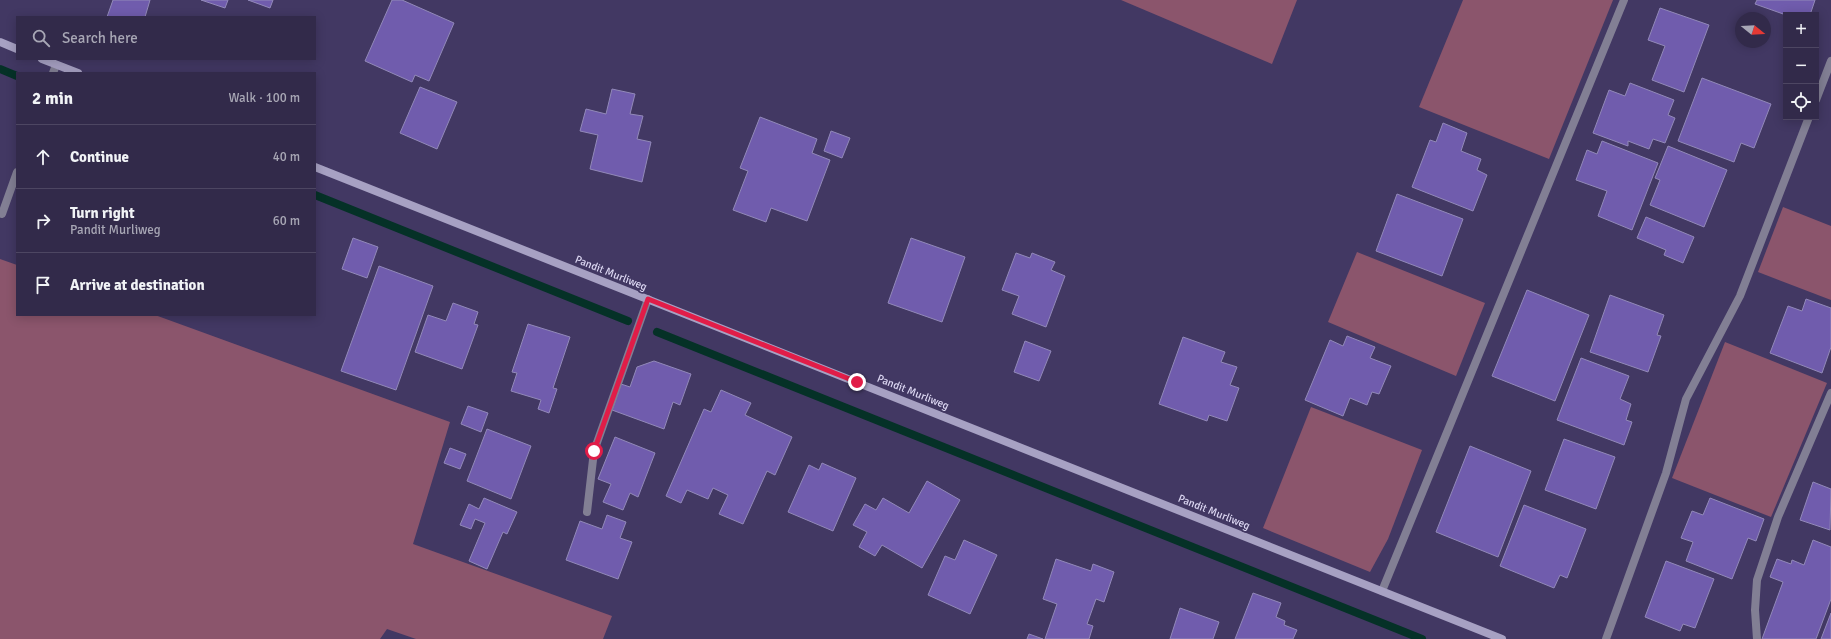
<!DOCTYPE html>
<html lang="en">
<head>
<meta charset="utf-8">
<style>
	:root { --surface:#322a4a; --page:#3d3654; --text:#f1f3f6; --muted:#a8a7b5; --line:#4d4662 }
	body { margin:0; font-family:Signika,sans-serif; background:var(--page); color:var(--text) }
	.controls { position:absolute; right:12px; top:12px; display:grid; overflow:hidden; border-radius:0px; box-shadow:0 2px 10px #0003 }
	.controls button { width:36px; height:36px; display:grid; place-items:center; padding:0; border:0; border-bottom:1px solid var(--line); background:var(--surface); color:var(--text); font:20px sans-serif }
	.compass { position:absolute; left:1735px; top:12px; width:36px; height:36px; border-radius:50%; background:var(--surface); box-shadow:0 2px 10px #0003; rotate:108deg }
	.stop { position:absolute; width:12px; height:12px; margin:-9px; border:3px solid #e11d48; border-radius:50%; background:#fff }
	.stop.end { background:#e11d48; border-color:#fff; box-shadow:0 1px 4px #0008 }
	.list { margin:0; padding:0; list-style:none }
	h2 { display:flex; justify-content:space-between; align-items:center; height:52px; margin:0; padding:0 16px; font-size:17px }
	h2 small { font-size:13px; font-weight:400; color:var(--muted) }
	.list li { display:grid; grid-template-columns:26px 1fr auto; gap:12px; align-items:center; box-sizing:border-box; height:64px; padding:0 16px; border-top:1px solid var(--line) }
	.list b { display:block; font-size:15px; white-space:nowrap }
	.list p { margin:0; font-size:13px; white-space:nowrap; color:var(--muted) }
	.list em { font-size:13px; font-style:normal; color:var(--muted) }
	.icon { flex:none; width:22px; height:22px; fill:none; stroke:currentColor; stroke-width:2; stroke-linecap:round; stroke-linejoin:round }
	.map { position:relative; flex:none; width:1831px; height:639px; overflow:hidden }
	.search { position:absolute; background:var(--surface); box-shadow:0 2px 10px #0003; left:16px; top:16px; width:300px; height:44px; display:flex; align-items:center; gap:10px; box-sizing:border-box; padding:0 14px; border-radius:0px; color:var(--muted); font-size:15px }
	.panel { position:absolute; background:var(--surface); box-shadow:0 2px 10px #0003; left:16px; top:72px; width:300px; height:244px; border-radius:0px }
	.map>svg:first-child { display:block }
	.green { fill:#8b556c }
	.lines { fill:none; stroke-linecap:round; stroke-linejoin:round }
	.stream { stroke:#053127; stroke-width:8 }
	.building { fill:#705cad; stroke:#9289b9 }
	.lane { stroke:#827f94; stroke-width:8 }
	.secondary { stroke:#a7a1c3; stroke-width:8 }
	.route { stroke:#e11d48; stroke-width:5 }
	.labels { text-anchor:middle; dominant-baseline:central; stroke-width:3.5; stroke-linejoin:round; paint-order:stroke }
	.street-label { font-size:11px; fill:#ddd8f3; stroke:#423863 }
</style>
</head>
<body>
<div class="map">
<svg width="1831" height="639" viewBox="0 0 1831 639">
	<rect width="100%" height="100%" fill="#423863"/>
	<!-- green -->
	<g class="green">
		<polygon points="1121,0 1297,0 1272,64"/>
		<polygon points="1463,0 1613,0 1549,159 1419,107"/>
		<polygon points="1783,207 1831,226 1831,300 1758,272"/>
		<polygon points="1357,252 1485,303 1456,376 1328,322"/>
		<polygon points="0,259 17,265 17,315 155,315 450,422 413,544 612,616 603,639 416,639 387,629 380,639 0,639"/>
		<polygon points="1725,342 1827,383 1771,517 1672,478"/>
		<polygon points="1311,407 1422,450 1388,539 1370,572 1263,528"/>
	</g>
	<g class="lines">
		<!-- stream -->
		<g class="stream">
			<polyline points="0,69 17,76"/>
			<polyline points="315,195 628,321"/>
			<polyline points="657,332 1422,639"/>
		</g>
	</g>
	<!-- building -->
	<g class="building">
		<polygon points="113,0 150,0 145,17 107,17"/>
		<polygon points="201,0 228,0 225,8"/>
		<polygon points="248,0 273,0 270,8"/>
		<polygon points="392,0 402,0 454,23 429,81 415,75 412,82 365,61"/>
		<polygon points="1757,0 1815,0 1810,15 1786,15 1755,4"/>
		<polygon points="1660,8 1709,25 1684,92 1652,80 1665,46 1648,40"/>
		<polygon points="1702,78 1771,104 1754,148 1741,143 1734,162 1678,141"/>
		<polygon points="1630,83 1674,100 1668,115 1675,118 1665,143 1653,139 1649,149 1628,141 1628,146 1593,133 1609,90 1625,96"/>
		<polygon points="420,87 457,102 437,149 400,133"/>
		<polygon points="612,89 635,94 630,114 643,116 637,139 651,142 642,182 590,169 598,135 580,131 586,109 606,114"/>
		<polygon points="760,117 817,139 812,153 830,160 807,221 771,208 766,222 733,210 748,171 740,168"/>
		<polygon points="1443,123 1467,133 1461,151 1481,159 1477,170 1487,175 1473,211 1412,187 1430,140 1436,142"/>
		<polygon points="831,131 850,138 842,158 824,151"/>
		<polygon points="1602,141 1658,163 1632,230 1598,216 1607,191 1576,180 1587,150 1597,154"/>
		<polygon points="1668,146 1727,170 1704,227 1650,205 1660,180 1655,178"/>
		<polygon points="1397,194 1463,219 1442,276 1376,251"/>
		<polygon points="1646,217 1694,237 1683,263 1664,255 1666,250 1637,238"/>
		<polygon points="353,238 378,247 367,278 342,269"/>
		<polygon points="911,238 965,257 942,322 888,303"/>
		<polygon points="1016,253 1030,258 1032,253 1055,262 1051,270 1065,276 1046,327 1012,314 1019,296 1002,290"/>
		<polygon points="379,266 433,286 396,390 341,371"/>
		<polygon points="1527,290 1589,315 1555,401 1492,376"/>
		<polygon points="1610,295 1664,315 1657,335 1661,336 1648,372 1590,352"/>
		<polygon points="1806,299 1831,308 1831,347 1822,373 1770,353 1788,306 1802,311"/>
		<polygon points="453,303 478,312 474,324 478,325 462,369 415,352 428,315 446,321"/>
		<polygon points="528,324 570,337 553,388 557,389 549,413 538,409 541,400 511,391 517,373 512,372"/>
		<polygon points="1347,336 1375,347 1370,358 1391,366 1379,394 1372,392 1367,405 1350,398 1343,416 1305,400 1330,340 1343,346"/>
		<polygon points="1183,337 1225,352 1221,362 1237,367 1230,385 1239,388 1227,421 1209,415 1207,421 1159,404"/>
		<polygon points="1025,341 1051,351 1039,381 1014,372"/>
		<polygon points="1581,358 1629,376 1620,399 1631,404 1626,420 1632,422 1624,445 1557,420"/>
		<polygon points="654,361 691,374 680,405 673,402 664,429 612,410 621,384 630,387 637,367"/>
		<polygon points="721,390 751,403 745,415 792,437 775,475 767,471 743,524 719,514 728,495 713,488 708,499 687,490 681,503 666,496 704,409 711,412"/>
		<polygon points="468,406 488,413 481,432 461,424"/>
		<polygon points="487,429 531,446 511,499 467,481"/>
		<polygon points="615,437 655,453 638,497 630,493 623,510 603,502 611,484 598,479"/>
		<polygon points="1564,439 1615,457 1596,509 1545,490"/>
		<polygon points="1470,446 1531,471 1498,557 1436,532"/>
		<polygon points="450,448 466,454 460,469 444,463"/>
		<polygon points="822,463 856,478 833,531 788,512 809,465 819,470"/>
		<polygon points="927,481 960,500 922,568 882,545 875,556 859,547 867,532 853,525 865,504 876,510 883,498 909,513"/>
		<polygon points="1813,482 1831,489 1830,530 1800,520"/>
		<polygon points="484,498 517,512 507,534 503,532 487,569 469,561 485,523 475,519 471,529 460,525 469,504 479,509"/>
		<polygon points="1710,498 1764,519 1756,541 1748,538 1732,579 1686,561 1693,542 1681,538 1692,511 1703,515"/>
		<polygon points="1524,505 1586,529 1567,578 1560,575 1554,588 1500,566"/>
		<polygon points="607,515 626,522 620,538 632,542 618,579 566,560 580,521 602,529"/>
		<polygon points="964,540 997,555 970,614 928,595 945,556 955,560"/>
		<polygon points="1813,540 1831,547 1831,599 1816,639 1762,639 1783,582 1770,577 1777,559 1791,564 1792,560 1804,565"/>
		<polygon points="1056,559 1091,571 1093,564 1114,572 1104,602 1096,599 1087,624 1093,626 1089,639 1045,639 1057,604 1043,599"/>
		<polygon points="1666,561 1714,579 1695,628 1683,624 1680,631 1645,617"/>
		<polygon points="1253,593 1281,603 1276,617 1285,621 1284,625 1297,630 1293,639 1235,639"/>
		<polygon points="1180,608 1219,622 1213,639 1170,639"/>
		<polygon points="1831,613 1831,639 1821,639"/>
		<polygon points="1029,634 1043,639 1027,639"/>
	</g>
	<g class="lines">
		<!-- lane -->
		<g class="lane">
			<polyline points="53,73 56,65"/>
			<polyline points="1816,100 1831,61"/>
			<polyline points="2,214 17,172"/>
			<polyline points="587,512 594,451 648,299"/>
			<polyline points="1382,591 1624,0"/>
			<polyline points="1606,639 1666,473 1686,399 1740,296 1809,117"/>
			<polyline points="1757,639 1755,610 1757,580 1778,517 1831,393"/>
		</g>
		<!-- secondary -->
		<g class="secondary">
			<polyline points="0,42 17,49"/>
			<polyline points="42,59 78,73"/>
			<polyline points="315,167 1502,639"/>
		</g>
	</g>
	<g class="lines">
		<!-- route -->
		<polyline class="route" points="594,451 648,299 857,382"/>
	</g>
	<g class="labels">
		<!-- street labels -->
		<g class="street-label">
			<text transform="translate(611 273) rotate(22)">Pandit Murliweg</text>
			<text transform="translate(913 392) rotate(22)">Pandit Murliweg</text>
			<text transform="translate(1214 512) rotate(22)">Pandit Murliweg</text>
		</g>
	</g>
</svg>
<div class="controls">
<button>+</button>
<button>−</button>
<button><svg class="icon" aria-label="locate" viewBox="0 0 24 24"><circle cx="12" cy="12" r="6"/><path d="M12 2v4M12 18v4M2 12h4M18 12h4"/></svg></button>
</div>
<svg class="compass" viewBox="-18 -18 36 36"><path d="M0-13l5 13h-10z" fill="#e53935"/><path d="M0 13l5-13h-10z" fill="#a8a7b5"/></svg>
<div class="stop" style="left:594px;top:451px"></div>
<div class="stop end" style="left:857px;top:382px"></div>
<div class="search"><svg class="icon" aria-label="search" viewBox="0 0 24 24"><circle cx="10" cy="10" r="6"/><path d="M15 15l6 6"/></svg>Search here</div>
<section class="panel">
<h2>2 min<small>Walk · 100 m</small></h2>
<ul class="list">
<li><svg class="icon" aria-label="ahead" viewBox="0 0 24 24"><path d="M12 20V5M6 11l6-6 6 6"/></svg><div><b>Continue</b></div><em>40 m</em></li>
<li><svg class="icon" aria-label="right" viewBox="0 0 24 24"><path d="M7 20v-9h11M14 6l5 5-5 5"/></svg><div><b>Turn right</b><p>Pandit Murliweg</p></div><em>60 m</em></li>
<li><svg class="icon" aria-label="arrive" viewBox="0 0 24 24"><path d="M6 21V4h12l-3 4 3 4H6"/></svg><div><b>Arrive at destination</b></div></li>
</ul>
</section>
</div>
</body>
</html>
